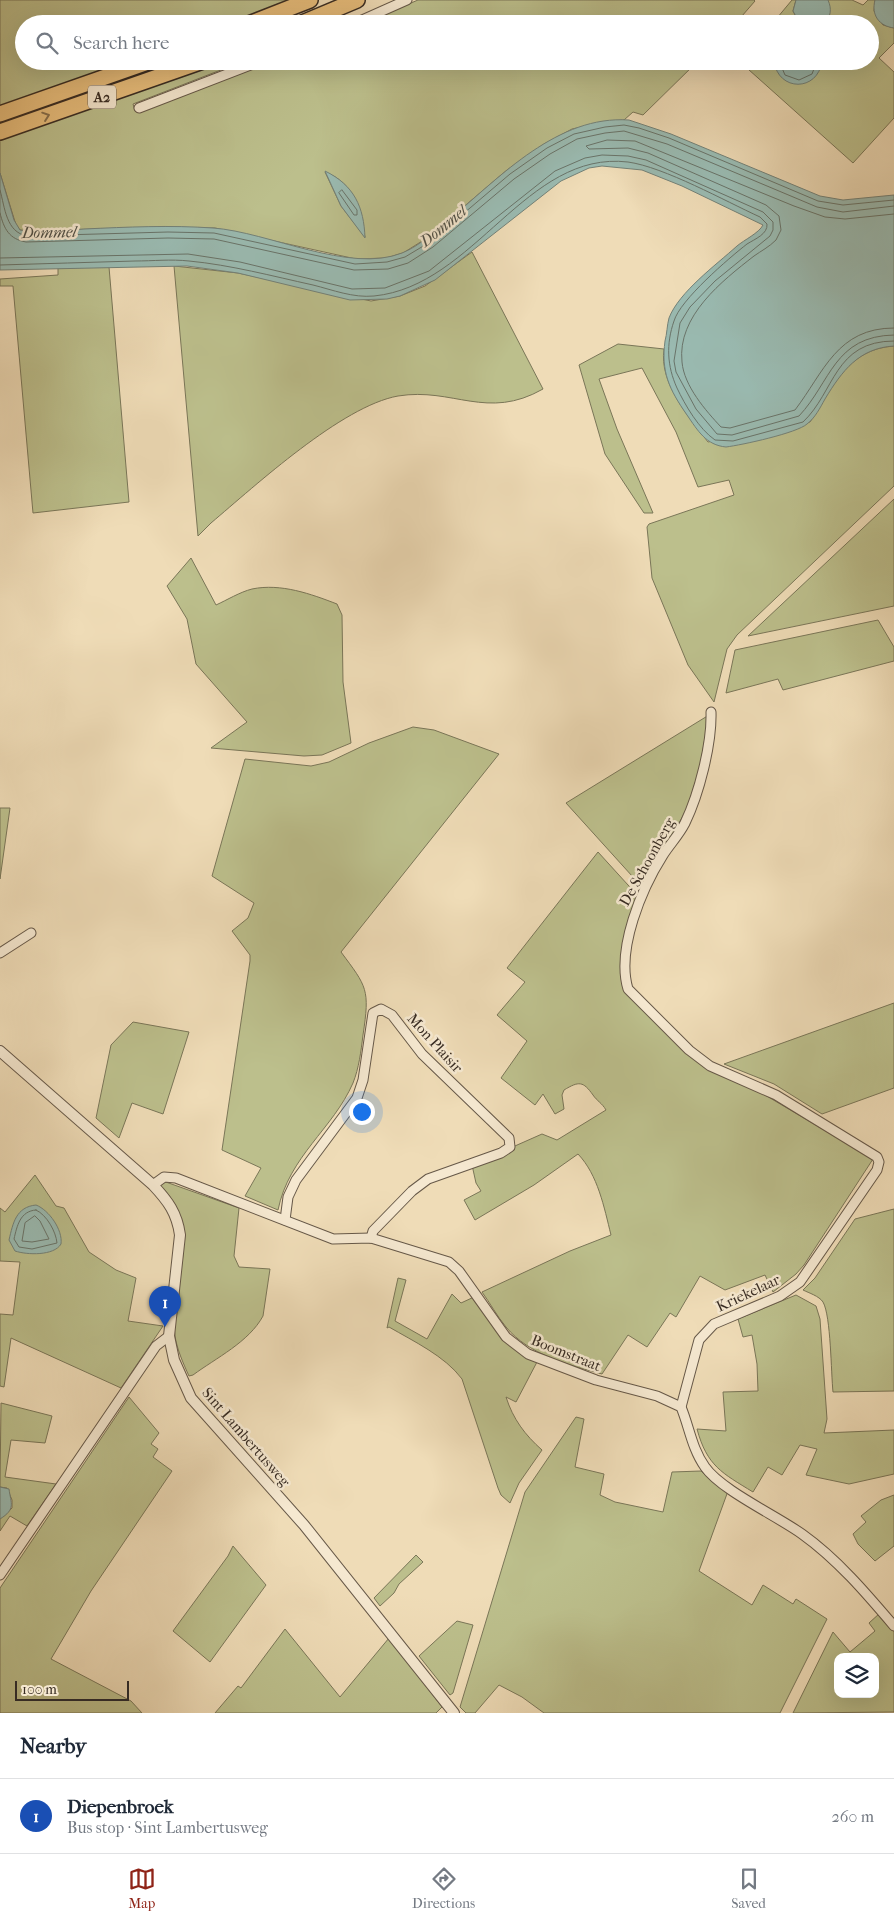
<!DOCTYPE html>
<html lang="en">
<head>
<meta charset="utf-8">
<style>
	:root { --surface:#fff; --page:#f2f2f3; --text:#1f2937; --muted:#747a83; --line:#e0e1e3; --accent:#8f2418 }
	body { margin:0; font-family:"IM FELL French Canon",serif; background:var(--page); color:var(--text) }
	.controls { position:absolute; right:15px; bottom:15px; display:grid; overflow:hidden; border-radius:10px; box-shadow:0 5px 20px #0002 }
	.controls button { width:45px; height:45px; display:grid; place-items:center; padding:0; border:0; border-bottom:1px solid var(--line); background:var(--surface); color:var(--text); font:25px sans-serif }
	.scale { position:absolute; left:15px; bottom:12px; width:114px; box-sizing:border-box; padding-left:5px; border:2px solid #382c23; border-top:0; font-size:14px; line-height:18px; white-space:nowrap; color:#382c23; -webkit-text-stroke:4px #f5e8d0; paint-order:stroke }
	.you { position:absolute; left:361px; top:1111px; width:18px; height:18px; margin:-12px; border:4px solid #fff; border-radius:50%; background:#1a73e8; box-shadow:0 0 0 8px #1a73e833 }
	.badge { display:grid; place-items:center; width:32px; height:32px; border-radius:50%; background:var(--accent); color:#fff; font-size:16px; font-weight:700 }
	.pin { position:absolute; translate:-50% -41px; filter:drop-shadow(0 1px 2px #0008) }
	.pin::after { content:''; position:absolute; top:26px; width:18px; height:15px; background:inherit; clip-path:polygon(0 0,100% 0,50% 100%) }
	.list { margin:0; padding:0; list-style:none }
	h2 { display:flex; justify-content:space-between; align-items:center; height:65px; margin:0; padding:0 20px; font-size:21px }
	h2 small { font-size:16px; font-weight:400; color:var(--muted) }
	.list li { display:grid; grid-template-columns:32px 1fr auto; gap:15px; align-items:center; box-sizing:border-box; height:75px; padding:0 20px; border-top:1px solid var(--line) }
	.list b { display:block; font-size:19px; white-space:nowrap }
	.list p { margin:0; font-size:16px; white-space:nowrap; color:var(--muted) }
	.list em { font-size:16px; font-style:normal; color:var(--muted) }
	.icon { flex:none; width:28px; height:28px; fill:none; stroke:currentColor; stroke-width:2; stroke-linecap:round; stroke-linejoin:round }
	.map { position:relative; flex:none; width:894px; height:1713px; overflow:hidden }
	.search { position:absolute; background:var(--surface); box-shadow:0 5px 20px #0002; left:15px; right:15px; top:15px; height:55px; display:flex; align-items:center; gap:12px; box-sizing:border-box; padding:0 18px; border-radius:28px; color:var(--muted); font-size:19px }
	.sheet { height:140px; background:var(--surface) }
	nav { display:flex; justify-content:space-around; align-items:center; box-sizing:border-box; height:70px; border-top:1px solid var(--line); background:var(--surface); font-size:14px; color:var(--muted) }
	nav a { display:grid; justify-items:center; gap:2px }
	nav .on { color:var(--accent) }
	.map>svg:first-child { display:block }
	.green { fill:#bcbf8c; stroke:#7a7658; fill-rule:evenodd }
	.water { fill:#9abbb2; stroke:#738279 }
	.lines { fill:none; stroke-linecap:round; stroke-linejoin:round }
	.shore { stroke:#69746a; stroke-width:1 }
	.minor-casing { stroke:#665848; stroke-width:11 }
	.tertiary-casing { stroke:#665848; stroke-width:12 }
	.motorway-casing { stroke:#382c23; stroke-width:18 }
	.minor { stroke:#f5e8d0; stroke-width:9 }
	.tertiary { stroke:#f5e8d0; stroke-width:10 }
	.motorway { stroke:#e8be7c; stroke-width:15 }
	.oneway { stroke:#876e4b }
	.labels { text-anchor:middle; dominant-baseline:central; stroke-width:5; stroke-linejoin:round; paint-order:stroke }
	.shield { fill:#f5e8d0; stroke:#716457; stroke-width:1 }
	.shield-label { font-size:14px; font-weight:bold; fill:#382c23 }
	.street-label { font-size:15px; fill:#382c23; stroke:#f5e8d0 }
	.water-label { font-size:16px; font-style:italic; fill:#505047; stroke:#f5e8d0 }
</style>
</head>
<body>
<div class="map">
<svg width="894" height="1713" viewBox="0 0 894 1713">
	<rect width="100%" height="100%" fill="#efdcb7"/>
	<filter id="stains"><feTurbulence type="fractalNoise" baseFrequency=".004" numOctaves="4"/><feColorMatrix values="0 0 0 0 .2 0 0 0 0 .09 0 0 0 0 .02 0 0 0 .5 -.17"/></filter>
	<radialGradient id="worn" r=".72"><stop offset=".6" stop-color="#630" stop-opacity="0"/><stop offset="1" stop-color="#630" stop-opacity=".3"/></radialGradient>
	<!-- green -->
	<g class="green">
		<polygon points="0,0 292,0 232,24 24,24 24,61 133,61 0,106"/>
		<polygon points="418,0 754,0 755,1 735,24 362,24"/>
		<polygon points="792,0 796,0 793,11 800,24 772,24"/>
		<polygon points="828,0 852,0 863,5 868,0 875,0 874,11 883,25 894,28 894,43 879,58 894,72 894,118 853,163 739,61 870,61 870,24 857,24 850,21 824,24 828,20"/>
		<path d="M 219,61 L 244,61 L 133,104 L 135,111 L 273,61 L 698,61 L 643,115 L 633,112 L 624,120 L 604,122 L 572,129 L 544,144 L 507,170 L 427,238 L 403,253 L 386,258 L 356,259 L 215,228 L 167,227 L 28,231 L 20,230 L 16,225 L 0,173 L 0,139 ZM 325,172 C 356,184 358,208 365,237 L 341,206 Z"/>
		<path d="M 472,252 L 543,389 C 487,421 453,387 398,396 C 342,406 256,485 211,523 L 198,536 L 174,266 L 238,273 L 371,301 L 400,296 L 425,286 Z"/>
		<polygon points="109,267 129,502 33,513 13,286 0,286 0,279 58,275 58,268"/>
		<path d="M 618,344 L 664,349 C 659,383 688,416 708,442 L 810,422 C 832,388 847,349 894,346 L 894,486 L 737,635 L 727,649 L 714,702 L 688,665 L 652,578 L 647,527 L 649,524 L 734,495 L 729,480 L 698,487 L 676,432 L 642,368 L 599,379 L 617,429 L 653,513 L 644,513 L 605,454 L 579,365 Z"/>
		<polygon points="894,499 894,606 748,636"/>
		<path d="M 191,558 L 216,605 C 227,600 240,592 252,589 C 281,583 311,594 337,604 L 342,615 L 343,682 L 351,743 L 322,755 L 304,756 L 211,748 L 247,722 L 196,664 L 187,619 L 167,586 Z"/>
		<polygon points="878,620 894,647 894,661 783,690 778,679 726,693 735,650"/>
		<polygon points="709,715 700,767 687,809 642,887 566,803"/>
		<path d="M 413,727 L 434,730 L 499,754 L 341,952 C 367,987 370,989 363,1035 C 361,1051 359,1068 353,1083 C 333,1129 289,1156 278,1210 L 245,1196 L 261,1168 L 222,1150 L 250,961 L 250,955 L 232,931 L 248,918 L 254,903 L 212,876 L 245,759 L 311,766 L 329,762 L 369,743 Z"/>
		<polygon points="0,808 10,808 0,879"/>
		<path d="M 598,852 L 638,896 L 627,931 L 626,988 L 679,1044 L 873,1159 L 804,1265 L 796,1274 L 773,1292 L 765,1275 L 725,1290 L 700,1276 L 676,1317 L 670,1313 L 647,1347 L 628,1335 L 602,1374 C 569,1365 529,1355 506,1327 C 497,1316 490,1303 482,1292 L 570,1251 L 611,1235 C 604,1207 598,1175 578,1154 L 534,1185 L 475,1220 L 464,1200 L 481,1191 L 476,1183 L 472,1165 L 542,1134 L 557,1140 L 606,1110 C 602,1103 597,1101 593,1095 C 583,1081 579,1081 564,1090 L 562,1095 L 564,1109 L 555,1114 L 543,1094 L 535,1105 L 501,1078 L 527,1041 L 497,1015 L 525,982 L 507,968 Z"/>
		<polygon points="894,1003 894,1088 822,1114 774,1084 724,1064"/>
		<polygon points="133,1022 189,1032 163,1114 132,1103 119,1138 96,1118 111,1045"/>
		<polygon points="35,1175 56,1206 64,1208 89,1252 116,1270 136,1278 128,1321 163,1326 121,1388 11,1338 4,1387 0,1386 0,1314 13,1315 20,1262 0,1261 0,1208 5,1212"/>
		<path d="M 163,1181 L 239,1208 L 234,1256 L 239,1267 L 270,1269 L 263,1316 C 249,1342 216,1358 193,1375 L 189,1376 C 183,1363 177,1349 175,1336 C 169,1278 207,1231 159,1184 Z"/>
		<path d="M 894,1209 L 894,1391 L 833,1392 C 831,1373 831,1316 823,1302 C 819,1296 809,1293 803,1290 L 815,1278 L 855,1219 Z"/>
		<path d="M 398,1278 L 406,1280 L 395,1321 L 427,1339 L 452,1294 L 461,1303 L 474,1297 C 491,1323 506,1350 537,1362 L 516,1402 L 506,1397 C 513,1419 525,1435 542,1450 L 519,1483 L 510,1503 L 501,1495 L 498,1488 L 462,1379 C 445,1356 413,1341 389,1327 L 387,1328 Z"/>
		<path d="M 796,1295 L 816,1306 L 820,1319 L 827,1419 L 824,1433 L 894,1430 L 894,1474 L 849,1484 L 806,1475 L 817,1449 L 800,1445 L 782,1475 L 768,1467 L 753,1492 C 722,1473 707,1466 697,1429 L 726,1431 L 723,1392 L 758,1391 L 757,1364 L 752,1335 L 743,1337 L 738,1319 Z"/>
		<polygon points="129,1397 159,1433 151,1444 158,1449 153,1457 172,1471 91,1591 51,1659 131,1701 142,1713 0,1713 0,1588"/>
		<polygon points="1,1403 52,1416 45,1443 11,1440 5,1477 56,1484 27,1526 10,1516 0,1531 0,1519 12,1508 12,1500 7,1488 0,1487"/>
		<polygon points="576,1417 584,1419 575,1467 604,1474 600,1495 615,1502 663,1512 672,1472 701,1471 710,1480 728,1491 699,1571 752,1605 763,1585 793,1604 796,1599 827,1619 780,1713 544,1713 522,1697 499,1685 475,1713 466,1713 460,1707 525,1492"/>
		<polygon points="894,1495 894,1546 875,1561 858,1544 853,1534 866,1522 861,1516 881,1500"/>
		<polygon points="233,1546 266,1585 210,1662 173,1631 228,1556"/>
		<polygon points="416,1555 423,1562 399,1584 394,1593 380,1606 374,1598"/>
		<path d="M 880,1613 L 894,1630 L 894,1712 L 793,1713 L 833,1632 L 850,1652 L 875,1631 L 869,1623 ZM 838,1657 L 875,1657 L 875,1694 L 838,1694 Z"/>
		<polygon points="457,1621 473,1625 453,1693 450,1695 419,1656"/>
		<polygon points="285,1629 340,1697 389,1638 442,1707 436,1713 215,1713 238,1686 241,1688"/>
	</g>
	<!-- water -->
	<g class="water">
		<path d="M 796,0 L 828,0 C 832,9 831,17 824,24 L 800,24 L 793,11 Z"/>
		<path d="M 875,0 L 894,0 L 894,28 C 879,26 871,15 875,0 Z"/>
		<path d="M 774,61 L 822,61 C 818,92 778,92 774,61 Z"/>
		<path d="M 629,120 L 671,134 L 820,196 L 843,200 L 894,195 L 894,346 C 859,348 842,371 825,399 C 820,408 815,418 807,424 C 797,433 742,445 726,447 C 706,445 698,431 687,415 C 669,389 661,372 665,341 C 667,334 667,325 669,318 C 679,292 716,265 737,246 C 744,240 759,233 763,225 L 682,186 L 642,170 L 602,166 L 589,168 L 561,181 L 435,280 L 400,296 L 387,299 L 350,300 L 238,273 L 187,266 L 0,270 L 0,173 L 14,220 L 20,230 C 40,234 64,230 84,229 C 127,227 171,225 213,228 C 269,232 349,274 402,253 C 420,246 436,230 451,218 C 501,176 558,115 629,120 Z"/>
		<path d="M 325,171 C 354,185 364,207 365,238 L 341,206 Z"/>
		<path d="M 36,1205 C 49,1210 63,1230 61,1244 C 54,1256 27,1255 15,1251 L 9,1240 C 13,1223 16,1207 36,1205 Z"/>
		<path d="M 0,1487 L 9,1489 C 11,1504 16,1509 0,1519 Z"/>
	</g>
	<g class="lines">
		<!-- shore -->
		<g class="shore">
			<polyline points="779,61 785,75 799,80 812,74 817,61"/>
			<path d="M 0,190 C 5,208 6,232 27,236 L 168,232 L 214,233 L 355,264 L 387,262 L 405,257 L 430,242 L 510,174 L 547,148 L 574,134 L 605,127 L 624,125 L 639,128 L 669,138 L 818,201 L 843,205 L 894,200"/>
			<polygon points="342,190 357,210 357,215 354,215 339,193"/>
			<path d="M 0,213 C 4,229 9,239 26,242 L 168,238 L 214,239 L 354,270 L 388,269 L 408,263 L 433,247 L 514,179 L 550,154 L 577,139 L 605,133 L 624,131 L 667,144 L 817,207 L 843,212 L 894,206"/>
			<path d="M 894,214 L 845,219 L 825,217 L 794,206 L 635,141 L 607,140 L 586,146 L 589,149 L 628,148 L 648,153 L 766,205 L 779,216 L 781,230 L 776,240 C 769,247 761,251 754,256 C 722,281 677,316 682,362 C 684,386 706,411 721,427 L 730,428 L 795,410 C 824,372 837,328 894,328"/>
			<path d="M 0,258 L 188,254 L 240,262 L 352,289 L 385,288 L 429,271 L 555,171 L 585,158 L 602,155 L 628,156 L 646,160 L 763,212 L 773,222 L 773,230 L 770,236 L 715,281 L 690,307 L 680,323 L 674,361 L 676,372 L 696,409 L 717,434 L 732,435 L 799,416 C 831,382 834,336 894,335"/>
			<path d="M 0,265 C 45,264 90,262 135,261 C 153,261 171,259 189,261 C 231,265 272,276 313,285 C 333,290 353,298 374,296 C 475,286 526,150 628,162 C 664,167 725,201 760,217 L 767,224 C 768,234 755,239 747,244 C 729,258 680,300 674,321 C 666,344 667,366 677,388 C 685,405 699,429 715,440 L 733,441 L 803,422 C 835,392 834,341 894,341"/>
			<path d="M 36,1210 C 47,1215 56,1232 57,1243 L 32,1249 L 19,1247 L 14,1239 C 17,1226 20,1211 36,1210 Z"/>
			<polygon points="35,1216 40,1221 49,1239 32,1242 22,1241 25,1223"/>
		</g>
		<defs>
			<g id="minor">
				<polyline points="353,24 407,0"/>
				<polyline points="139,108 261,61"/>
				<polyline points="0,953 31,933"/>
				<path d="M 153,1185 L 164,1177 L 176,1178 L 333,1239 L 371,1238 L 449,1262 L 459,1271 L 506,1337 L 528,1354 L 596,1380 L 657,1396 L 681,1407 C 689,1426 692,1449 705,1467 C 721,1490 777,1516 802,1534 C 837,1559 866,1593 894,1626"/>
				<polyline points="285,1220 288,1197 296,1180 357,1098 363,1080 373,1013 381,1009 392,1015 422,1054 509,1138 510,1147 501,1153 428,1179 412,1191 373,1231 371,1238"/>
				<path d="M 681,1407 L 699,1340 L 714,1324 L 780,1296 L 800,1282 L 877,1170 L 879,1162 L 877,1157 L 776,1095 L 710,1066 L 689,1050 L 628,989 C 616,949 642,888 663,855 C 670,844 679,835 685,823 C 699,794 712,744 711,712"/>
				<polyline points="0,1575 156,1346 169,1336"/>
			</g>
			<path id="tertiary" d="M 0,1051 L 153,1185 C 168,1201 177,1213 180,1235 L 169,1336 L 174,1360 L 191,1398 L 304,1525 L 454,1713"/>
			<g id="motorway">
				<polyline points="249,24 310,0"/>
				<polyline points="300,24 357,0"/>
				<polyline points="0,114 151,61"/>
				<polyline points="0,132 203,61"/>
			</g>
		</defs>
		<!-- minor casing -->
		<use href="#minor" class="minor-casing"/>
		<!-- tertiary casing -->
		<use href="#tertiary" class="tertiary-casing"/>
		<!-- motorway casing -->
		<use href="#motorway" class="motorway-casing"/>
		<!-- minor -->
		<use href="#minor" class="minor"/>
		<!-- tertiary -->
		<use href="#tertiary" class="tertiary"/>
		<!-- motorway -->
		<use href="#motorway" class="motorway"/>
	</g>
	<!-- one-way arrows -->
	<defs><path id="oneway-chevron" d="M-2-3.5L2.5 0L-2 3.5" fill="none" stroke-width="1.6" stroke-linecap="round" stroke-linejoin="round" transform="scale(1.25)"/></defs>
	<use class="oneway" href="#oneway-chevron" transform="translate(46 116) rotate(-19)"/>
	<g class="labels">
		<!-- shield labels -->
		<rect class="shield" x="88" y="85.5" width="28" height="23" rx="4"/>
		<g class="shield-label">
			<text x="102" y="97">A2</text>
		</g>
		<!-- street labels -->
		<g class="street-label">
			<text transform="translate(647 862) rotate(-61)">De Schoonberg</text>
			<text transform="translate(435 1043) rotate(48)">Mon Plaisir</text>
			<text transform="translate(748 1293) rotate(-25)">Kriekelaar</text>
			<text transform="translate(566 1353) rotate(22)">Boomstraat</text>
			<text transform="translate(246 1437) rotate(49)">Sint Lambertusweg</text>
		</g>
		<!-- water labels -->
		<g class="water-label">
			<text transform="translate(443 226) rotate(-39)">Dommel</text>
			<text transform="translate(49 232) rotate(-1)">Dommel</text>
		</g>
	</g>
	<rect width="100%" height="100%" filter="url(#stains)"/>
	<rect width="100%" height="100%" fill="url(#worn)"/>
</svg>
<div class="controls">
<button><svg class="icon" aria-label="layers" viewBox="0 0 24 24"><path d="M12 4l9 5-9 5-9-5zM3 14l9 5 9-5"/></svg></button>
</div>
<div class="scale">100 m</div>
<div class="you"></div>
<div class="pin badge" style="left:165px;top:1327px;background:#1a4fb4">1</div>
<div class="search"><svg class="icon" aria-label="search" viewBox="0 0 24 24"><circle cx="10" cy="10" r="6"/><path d="M15 15l6 6"/></svg>Search here</div>
</div>
<section class="sheet">
<h2>Nearby<small></small></h2>
<ul class="list">
<li><span class="badge" style="background:#1a4fb4">1</span><div><b>Diepenbroek</b><p>Bus stop · Sint Lambertusweg</p></div><em>260 m</em></li>
</ul>
</section>
<nav>
<a class="on"><svg class="icon" aria-label="map" viewBox="0 0 24 24"><path d="M3 6l6-2 6 2 6-2v14l-6 2-6-2-6 2zM9 4v14M15 6v14"/></svg>Map</a>
<a><svg class="icon" aria-label="directions" viewBox="0 0 24 24"><path d="M12 3l9 9-9 9-9-9zM9 14v-3h6M13 9l2 2-2 2"/></svg>Directions</a>
<a><svg class="icon" aria-label="saved" viewBox="0 0 24 24"><path d="M7 4h10v16l-5-4-5 4z"/></svg>Saved</a>
</nav>
</body>
</html>
